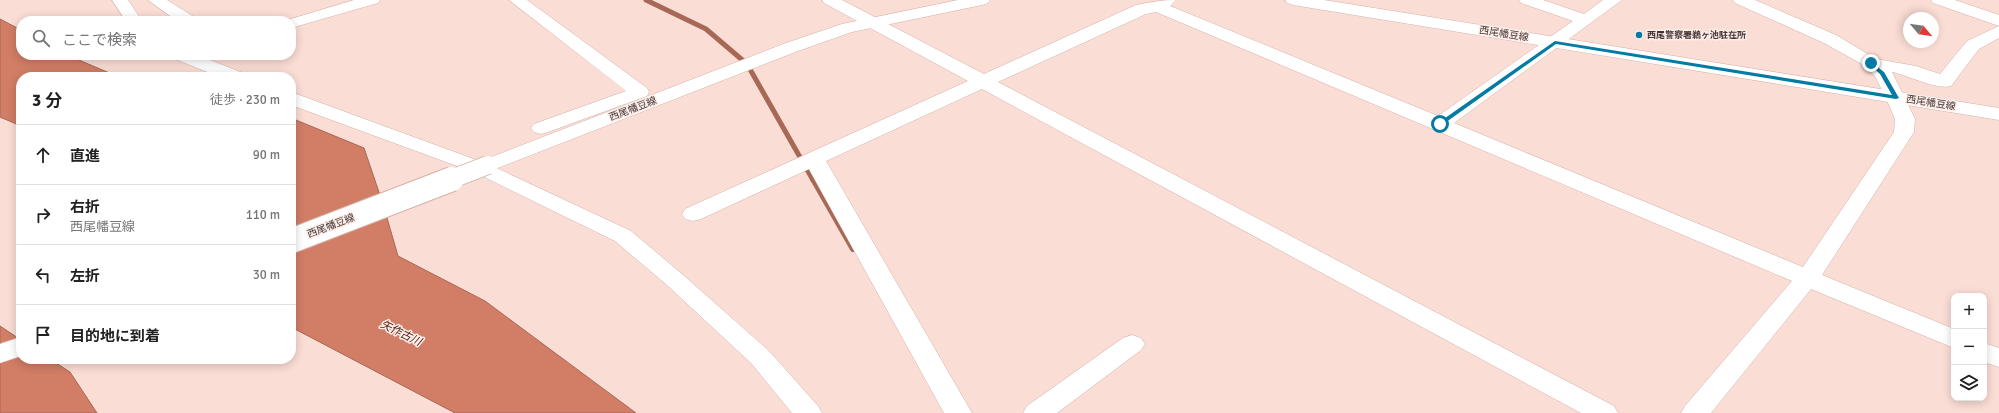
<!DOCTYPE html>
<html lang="ja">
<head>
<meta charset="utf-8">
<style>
	:root { --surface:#fff; --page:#f2f2f2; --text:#222; --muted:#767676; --line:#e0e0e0 }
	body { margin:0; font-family:Signika,"Noto Sans JP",sans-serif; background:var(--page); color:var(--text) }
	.controls { position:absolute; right:12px; bottom:12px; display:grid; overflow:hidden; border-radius:8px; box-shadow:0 2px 10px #0003 }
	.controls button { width:36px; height:36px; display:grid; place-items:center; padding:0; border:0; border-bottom:1px solid var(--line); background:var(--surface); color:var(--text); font:20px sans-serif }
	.compass { position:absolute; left:1903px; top:12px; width:36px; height:36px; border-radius:50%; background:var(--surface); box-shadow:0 2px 10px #0003; rotate:119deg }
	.stop { position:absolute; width:12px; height:12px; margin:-9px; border:3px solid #057ba3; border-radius:50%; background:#fff }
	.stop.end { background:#057ba3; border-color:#fff; box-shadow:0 1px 4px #0008 }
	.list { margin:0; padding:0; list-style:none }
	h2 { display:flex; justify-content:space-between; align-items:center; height:52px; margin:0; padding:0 16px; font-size:17px }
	h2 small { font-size:13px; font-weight:400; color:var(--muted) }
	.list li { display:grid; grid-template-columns:26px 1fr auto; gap:12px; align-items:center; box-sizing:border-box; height:60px; padding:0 16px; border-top:1px solid var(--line) }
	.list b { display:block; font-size:15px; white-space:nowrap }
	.list p { margin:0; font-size:13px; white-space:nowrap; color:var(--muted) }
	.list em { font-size:13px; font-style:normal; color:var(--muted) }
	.icon { flex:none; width:22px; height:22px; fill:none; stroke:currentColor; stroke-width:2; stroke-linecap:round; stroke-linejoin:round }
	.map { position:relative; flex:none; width:1999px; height:413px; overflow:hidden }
	.search { position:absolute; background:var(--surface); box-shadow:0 2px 10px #0003; left:16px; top:16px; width:280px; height:44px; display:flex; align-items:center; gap:10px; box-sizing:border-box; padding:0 14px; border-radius:16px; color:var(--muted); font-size:15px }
	.panel { position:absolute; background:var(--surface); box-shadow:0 2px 10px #0003; left:16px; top:72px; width:280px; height:292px; border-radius:16px }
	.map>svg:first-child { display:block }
	.water { fill:#d27d66; stroke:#a76856 }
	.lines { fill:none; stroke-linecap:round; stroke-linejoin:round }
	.stream-far1 { stroke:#a76856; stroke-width:5 }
	.stream { stroke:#a76856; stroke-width:6 }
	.minor-casing { stroke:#d4b2a9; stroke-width:1 }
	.major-casing { stroke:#d4b2a9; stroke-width:1 }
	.minor { fill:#fff; fill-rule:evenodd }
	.major { fill:#fff; fill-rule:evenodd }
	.major-bridge-far1-casing { stroke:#d4b2a9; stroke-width:20; stroke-linecap:butt }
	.major-bridge-casing { stroke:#d4b2a9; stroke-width:26; stroke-linecap:butt }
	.major-bridge-far1 { stroke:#fff; stroke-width:18 }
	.major-bridge { stroke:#fff; stroke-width:24 }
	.route { fill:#057ba3 }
	.poi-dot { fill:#057ba3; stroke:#fdeeea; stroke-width:1.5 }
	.labels { text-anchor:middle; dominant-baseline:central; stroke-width:3; stroke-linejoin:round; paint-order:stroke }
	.far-poi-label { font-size:9px; font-weight:bold; fill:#443632; stroke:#fdeeea; text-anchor:start }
	.street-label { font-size:10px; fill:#443632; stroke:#fdeeea }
	.water-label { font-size:11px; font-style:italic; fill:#511b0c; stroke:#fdeeea }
</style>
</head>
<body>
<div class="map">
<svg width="1999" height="413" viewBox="0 0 1999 413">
	<rect width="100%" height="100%" fill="#faddd5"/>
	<!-- water -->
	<g class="water">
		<polygon points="0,19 21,30 21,55 67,55 119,77 21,77 21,126 0,117"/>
		<polygon points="291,118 364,148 383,204 398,256 485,301 636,413 455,413 291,327"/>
		<polygon points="0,326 21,340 21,359 50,359 70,372 97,413 0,413"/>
	</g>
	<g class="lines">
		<!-- stream-far1 -->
		<polyline class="stream-far1" points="646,0 706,29 747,64 813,180"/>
		<!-- stream -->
		<polyline class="stream" points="813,179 853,249"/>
		<defs>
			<g id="minor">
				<polygon points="112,0 128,0 142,21 126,21"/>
				<polygon points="148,0 167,0 194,17 196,21 177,21"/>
				<polygon points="354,0 380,0 378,3 291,28 291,21 284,21"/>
				<polygon points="509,0 527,0 647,88 649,92 647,96 548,132 541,134 534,132 531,128 534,124 626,91"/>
				<path d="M 822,0 L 842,0 L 984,74 L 1136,5 C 1150,2 1162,0 1176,0 L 1170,6 L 1438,116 L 1573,21 L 1521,3 L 1519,0 L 1543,0 L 1584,14 L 1603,0 L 1622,0 L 1454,123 L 1803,267 L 1894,132 L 1895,119 L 1886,98 L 1875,76 L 1860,63 L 1824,43 L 1735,3 L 1733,0 L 1755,0 L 1836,35 L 1876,59 L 1916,66 L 1940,74 L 1967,41 L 1999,26 L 1933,3 L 1931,0 L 1955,0 L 1999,15 L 1999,38 L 1979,49 L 1951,86 C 1935,90 1908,75 1892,72 L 1915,119 L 1914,132 L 1822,275 L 1954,329 L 1954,348 L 1811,289 L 1711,413 L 1681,413 L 1685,406 L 1792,281 L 1156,12 L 1146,14 L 998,82 L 1614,406 L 1618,413 L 1581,413 L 982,89 L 826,161 L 972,413 L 944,413 L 809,169 L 701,219 L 693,221 L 685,219 L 682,214 L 685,209 L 968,81 L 824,3 Z"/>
				<polygon points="172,55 197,55 243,73 245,77 220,77 175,59"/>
				<polygon points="291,92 490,165 631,231 683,275 769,351 818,406 822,413 792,413 751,363 667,285 615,241 476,173 291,105"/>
				<polygon points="1132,335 1141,338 1145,344 1141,350 1057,413 1023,413 1027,406 1123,338"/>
				<polygon points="1984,343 1999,348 1999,367 1984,362"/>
			</g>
			<g id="major">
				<polygon points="958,0 990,0 988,3 982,5 852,32 798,51 495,169 488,171 481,169 478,165 481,161 786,43 842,24"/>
				<polygon points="1285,0 1324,0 1999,108 1999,120 1293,5 1287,3"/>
				<polygon points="21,337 21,356 0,363 0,344"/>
			</g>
		</defs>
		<!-- minor casing -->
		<use href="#minor" class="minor-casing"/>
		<!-- major casing -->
		<use href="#major" class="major-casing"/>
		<!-- minor -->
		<use href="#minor" class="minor"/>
		<!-- major -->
		<use href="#major" class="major"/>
		<defs>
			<polyline id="major-bridge-far1" points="449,180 488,165"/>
			<polyline id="major-bridge" points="291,241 452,179"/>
		</defs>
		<!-- major-bridge-far1 casing -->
		<use href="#major-bridge-far1" class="major-bridge-far1-casing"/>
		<!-- major-bridge casing -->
		<use href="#major-bridge" class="major-bridge-casing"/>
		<!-- major-bridge-far1 -->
		<use href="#major-bridge-far1" class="major-bridge-far1"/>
		<!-- major-bridge -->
		<use href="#major-bridge" class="major-bridge"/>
	</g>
	<!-- route -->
	<polygon class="route" points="1555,41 1892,95 1880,74 1868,63 1871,62 1884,72 1899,98 1896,99 1556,44 1442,125 1438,125 1438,123"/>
	<!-- markers -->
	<circle class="poi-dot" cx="1639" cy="35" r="4"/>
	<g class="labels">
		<!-- far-poi labels -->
		<g class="far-poi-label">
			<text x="1647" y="35">西尾警察署鵜ヶ池駐在所</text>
		</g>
		<!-- street labels -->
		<g class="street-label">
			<text transform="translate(1504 34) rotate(9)">西尾幡豆線</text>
			<text transform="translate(1931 103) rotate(9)">西尾幡豆線</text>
			<text transform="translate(633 109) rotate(-21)">西尾幡豆線</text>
			<text transform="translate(331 226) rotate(-21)">西尾幡豆線</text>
		</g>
		<!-- water labels -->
		<g class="water-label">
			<text transform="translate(401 333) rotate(26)">矢作古川</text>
		</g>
	</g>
</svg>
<div class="controls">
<button>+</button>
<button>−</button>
<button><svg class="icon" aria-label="layers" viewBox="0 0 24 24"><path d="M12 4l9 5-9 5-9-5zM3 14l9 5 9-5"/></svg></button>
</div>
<svg class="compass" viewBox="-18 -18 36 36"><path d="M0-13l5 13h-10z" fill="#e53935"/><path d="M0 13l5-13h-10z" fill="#767676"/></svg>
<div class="stop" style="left:1440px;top:124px"></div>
<div class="stop end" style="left:1871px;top:63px"></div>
<div class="search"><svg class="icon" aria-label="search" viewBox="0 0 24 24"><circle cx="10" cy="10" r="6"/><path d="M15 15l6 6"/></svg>ここで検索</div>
<section class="panel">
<h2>3 分<small>徒歩 · 230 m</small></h2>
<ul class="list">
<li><svg class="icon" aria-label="ahead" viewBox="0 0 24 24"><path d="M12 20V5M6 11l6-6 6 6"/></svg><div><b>直進</b></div><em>90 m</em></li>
<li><svg class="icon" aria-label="right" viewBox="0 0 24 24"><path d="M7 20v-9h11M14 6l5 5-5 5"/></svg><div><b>右折</b><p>西尾幡豆線</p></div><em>110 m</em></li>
<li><svg class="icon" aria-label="left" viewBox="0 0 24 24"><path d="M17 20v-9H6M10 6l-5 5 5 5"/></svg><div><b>左折</b></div><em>30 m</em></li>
<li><svg class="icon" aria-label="arrive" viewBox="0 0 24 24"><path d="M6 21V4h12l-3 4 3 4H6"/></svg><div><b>目的地に到着</b></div></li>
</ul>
</section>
</div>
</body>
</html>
